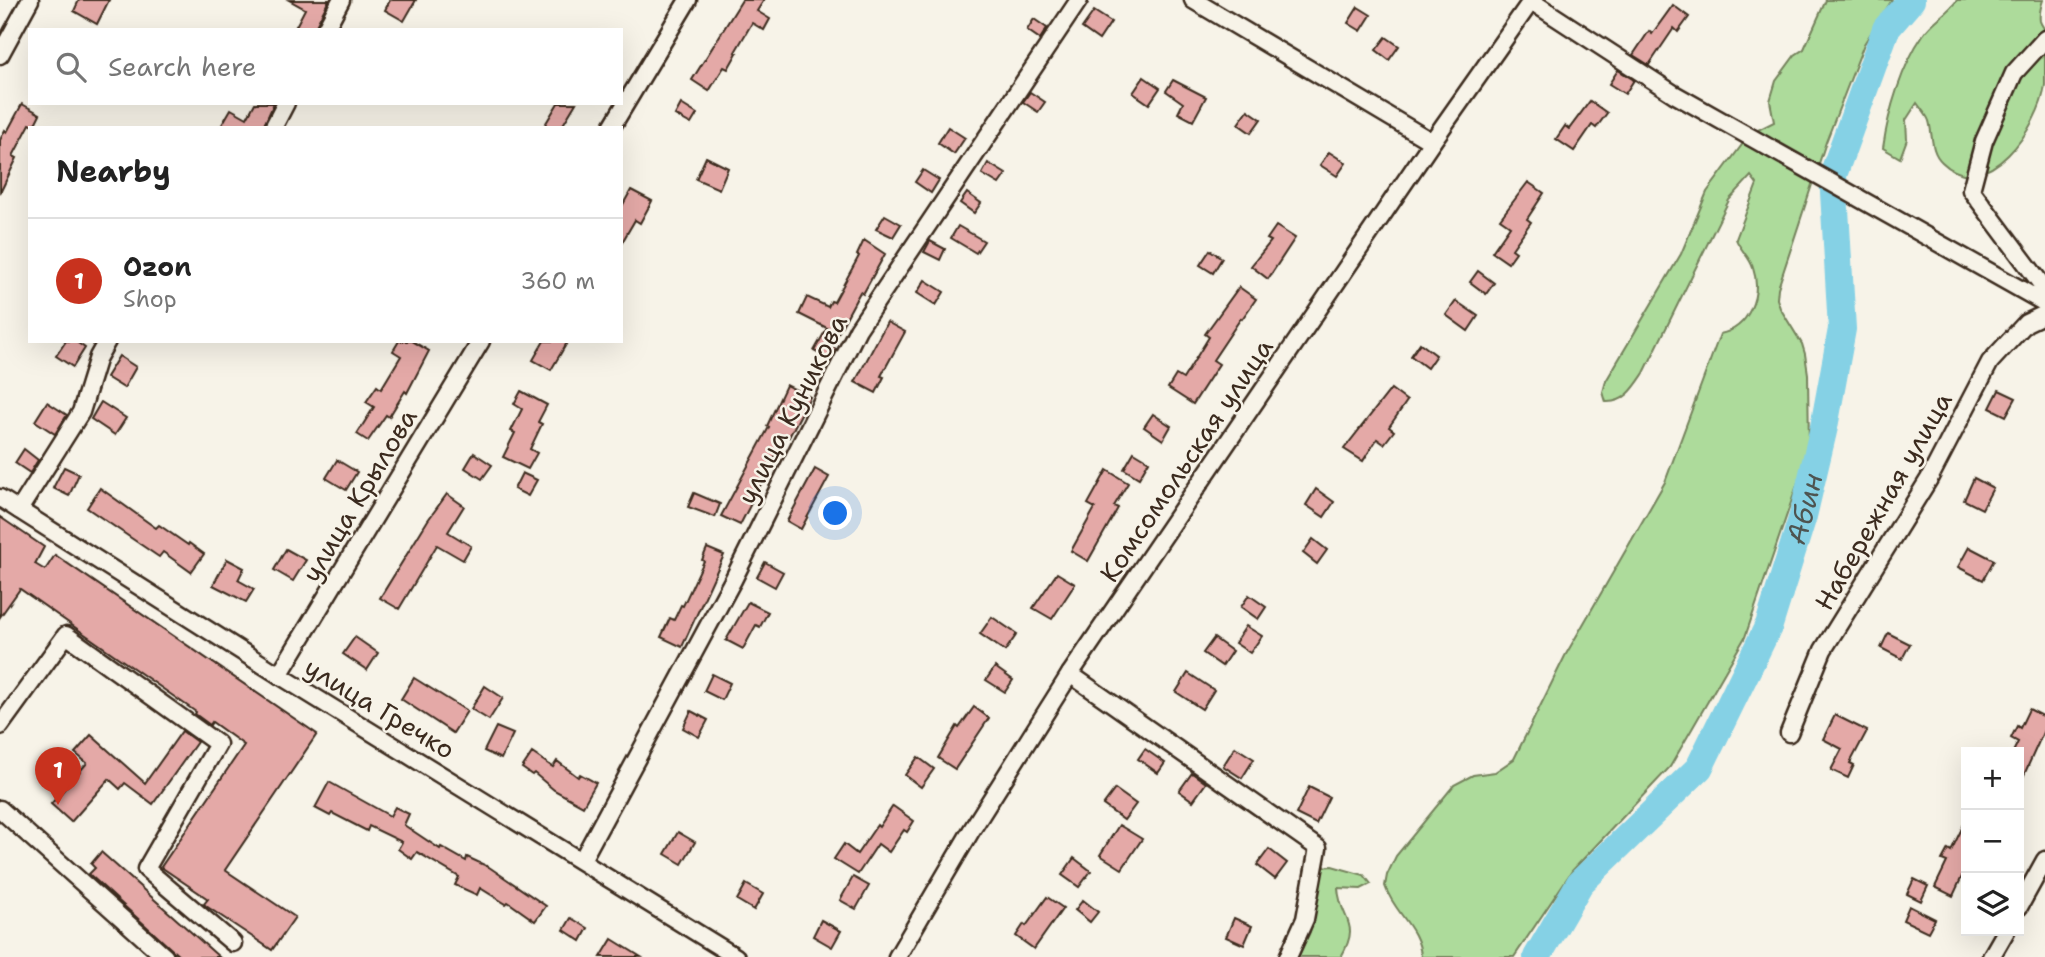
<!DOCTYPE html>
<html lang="en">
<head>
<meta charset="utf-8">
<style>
	:root { --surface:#fff; --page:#f2f2f2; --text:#222; --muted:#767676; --line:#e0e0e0; --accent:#c8321e }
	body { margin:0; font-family:"Shantell Sans",sans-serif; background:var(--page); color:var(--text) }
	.controls { position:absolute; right:21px; bottom:21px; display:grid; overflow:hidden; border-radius:0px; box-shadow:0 7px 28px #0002 }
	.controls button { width:63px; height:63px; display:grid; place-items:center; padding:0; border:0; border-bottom:2px solid var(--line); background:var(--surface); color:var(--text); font:35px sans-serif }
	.you { position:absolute; left:836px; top:514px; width:24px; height:24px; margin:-18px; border:5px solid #fff; border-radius:50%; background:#1a73e8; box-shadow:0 0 0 10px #1a73e833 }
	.badge { display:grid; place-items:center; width:46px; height:46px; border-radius:50%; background:var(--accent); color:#fff; font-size:23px; font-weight:700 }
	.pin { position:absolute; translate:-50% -58px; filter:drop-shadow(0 2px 4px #0008) }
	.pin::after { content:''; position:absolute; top:37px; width:24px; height:21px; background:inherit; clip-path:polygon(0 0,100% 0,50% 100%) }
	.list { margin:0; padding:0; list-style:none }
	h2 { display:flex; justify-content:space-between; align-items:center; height:91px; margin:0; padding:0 28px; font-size:30px }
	h2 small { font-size:23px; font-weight:400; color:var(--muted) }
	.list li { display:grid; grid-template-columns:46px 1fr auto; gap:21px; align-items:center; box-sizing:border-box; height:126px; padding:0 28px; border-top:2px solid var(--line) }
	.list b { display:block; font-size:26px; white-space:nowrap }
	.list p { margin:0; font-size:23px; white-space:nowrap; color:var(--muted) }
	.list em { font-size:23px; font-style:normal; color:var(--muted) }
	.icon { flex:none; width:38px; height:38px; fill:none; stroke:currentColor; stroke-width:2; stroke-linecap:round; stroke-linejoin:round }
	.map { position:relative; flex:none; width:2045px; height:957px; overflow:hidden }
	.search { position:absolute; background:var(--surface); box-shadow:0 7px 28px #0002; left:28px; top:28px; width:595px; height:77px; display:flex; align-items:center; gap:18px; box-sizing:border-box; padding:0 24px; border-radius:0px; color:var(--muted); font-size:26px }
	.panel { position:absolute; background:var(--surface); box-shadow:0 7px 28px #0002; left:28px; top:126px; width:595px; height:217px; border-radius:0px }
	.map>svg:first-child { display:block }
	.green { fill:#addb9b; stroke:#74825c; stroke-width:2 }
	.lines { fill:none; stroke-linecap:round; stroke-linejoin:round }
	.river { stroke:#85d1e5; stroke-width:28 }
	.building { fill:#e4a9a7; stroke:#3b2a1e; stroke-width:2 }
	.minor-casing { stroke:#3b2a1e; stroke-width:21 }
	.minor { stroke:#f7f3e8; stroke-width:16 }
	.labels { text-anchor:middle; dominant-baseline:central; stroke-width:5; stroke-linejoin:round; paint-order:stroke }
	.street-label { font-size:26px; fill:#3b2a1e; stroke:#f7f3e8 }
	.water-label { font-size:28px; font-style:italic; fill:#4e5450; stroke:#f7f3e8 }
</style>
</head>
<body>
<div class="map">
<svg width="2045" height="957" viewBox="0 0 2045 957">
	<rect width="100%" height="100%" fill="#f7f3e8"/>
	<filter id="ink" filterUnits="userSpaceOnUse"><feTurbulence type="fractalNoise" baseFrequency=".0143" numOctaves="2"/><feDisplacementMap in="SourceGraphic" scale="14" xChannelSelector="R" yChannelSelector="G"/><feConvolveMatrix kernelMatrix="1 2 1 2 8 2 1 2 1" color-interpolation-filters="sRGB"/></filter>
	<g filter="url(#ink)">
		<!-- green -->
		<g class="green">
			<path d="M 1826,0 L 1892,0 L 1864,44 L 1826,142 L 1778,288 L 1777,299 L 1780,308 L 1802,344 L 1805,354 L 1808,374 L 1809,450 L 1745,637 L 1670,767 L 1572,871 L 1514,957 L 1421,957 C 1420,928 1394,913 1385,886 L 1387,875 L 1396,856 L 1454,785 L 1473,775 L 1495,772 L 1514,759 L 1565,656 L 1665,482 L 1720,334 C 1749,328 1762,295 1753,268 C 1750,257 1740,250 1736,239 L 1757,184 L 1751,176 L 1729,200 L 1644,373 C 1634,388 1625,403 1606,402 L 1603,392 L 1606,381 L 1681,254 L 1707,192 L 1750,134 L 1774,122 L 1770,101 L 1776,81 L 1795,55 L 1804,49 Z"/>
			<path d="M 1957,0 L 2043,0 C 2041,6 2039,15 2040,21 C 2041,25 2044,27 2045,31 C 2045,40 2045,75 2045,85 C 2040,126 1986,205 1942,162 C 1930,151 1933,135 1929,121 C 1927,115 1921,109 1917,103 L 1906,120 L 1907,139 L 1900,158 L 1883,148 C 1888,112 1902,65 1923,35 C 1932,21 1948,13 1957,0 Z"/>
			<path d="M 1332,866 L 1364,875 L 1371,884 L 1361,889 L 1338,888 C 1340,921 1362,921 1341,957 L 1298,957 L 1310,932 L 1322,867 Z"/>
		</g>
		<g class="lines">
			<!-- river -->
			<path class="river" id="s1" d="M 1537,957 L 1580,883 L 1699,768 L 1769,625 L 1803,516 L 1824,427 L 1842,329 L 1833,175 L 1886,29 L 1911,0"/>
		</g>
		<!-- building -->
		<g class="building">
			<polygon points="79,0 109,0 97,24 74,11"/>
			<polygon points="289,0 329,0 314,30 294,30 305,9"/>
			<polygon points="390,0 416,0 404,21 385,10"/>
			<polygon points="742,0 764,0 757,11 770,19 764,30 752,23 735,52 737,53 728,69 724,67 709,91 692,80"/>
			<polygon points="1673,5 1689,17 1678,32 1674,28 1649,65 1633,55 1649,31 1652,34"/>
			<polygon points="1358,7 1371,15 1361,31 1348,23"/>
			<polygon points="1094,11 1111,22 1099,40 1082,28"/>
			<polygon points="1034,19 1047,28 1040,39 1027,30"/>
			<polygon points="1386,37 1399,46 1389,60 1376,50"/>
			<polygon points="1618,70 1634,80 1625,94 1609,84"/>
			<polygon points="1144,77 1160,88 1149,104 1133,93"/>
			<polygon points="1173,80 1206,97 1193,121 1178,113 1183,103 1166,91"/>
			<polygon points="1030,92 1045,102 1038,112 1023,102"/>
			<polygon points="1590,101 1607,113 1596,128 1592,125 1574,151 1556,139 1565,126 1569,129"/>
			<polygon points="255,103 274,103 263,128 220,128 231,109 247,118"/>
			<polygon points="558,103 576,103 561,128 543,128"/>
			<polygon points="22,104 40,114 34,126 30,124 13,156 17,158 0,193 0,140 5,130 7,132"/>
			<polygon points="681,104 697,114 691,124 675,115"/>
			<polygon points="1248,110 1261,119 1251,133 1238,124"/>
			<polygon points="948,127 965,138 954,154 938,143"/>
			<polygon points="1329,152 1346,163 1337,176 1320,165"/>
			<polygon points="706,157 728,168 719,189 696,179"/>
			<polygon points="988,163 1006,174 999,184 982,174"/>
			<polygon points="923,170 939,180 931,193 915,182"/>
			<polygon points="1528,182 1544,193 1527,219 1531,222 1512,249 1516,252 1508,263 1492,252 1510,226 1500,219"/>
			<polygon points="631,190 652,201 640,223 635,220 621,244 621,208"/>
			<polygon points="967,193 981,203 974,213 960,203"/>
			<polygon points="885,215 901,224 893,237 876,229"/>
			<polygon points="958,226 984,241 976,253 951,238"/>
			<polygon points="1276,226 1295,238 1268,279 1251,266 1271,241 1267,239"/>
			<polygon points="864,240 885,254 863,294 860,292 831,346 836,349 831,360 814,351 827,328 799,314 807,297 828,307 831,301 834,302 859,256 857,255"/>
			<polygon points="930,241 945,249 940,260 924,252"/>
			<polygon points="1210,250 1222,258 1213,273 1200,265"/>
			<polygon points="1478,271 1494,283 1486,294 1470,282"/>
			<polygon points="925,280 944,292 936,305 917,293"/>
			<polygon points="1239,287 1256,299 1242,319 1241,318 1213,360 1219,364 1193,404 1168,388 1176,375 1183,379 1209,337 1205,334"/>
			<polygon points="1456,301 1478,316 1468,331 1446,315"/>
			<polygon points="887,322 905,332 881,376 884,377 876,393 855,382"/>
			<polygon points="66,341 75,341 85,348 73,367 56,356"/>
			<polygon points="399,341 412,341 429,351 407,393 405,391 389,417 386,415 368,441 357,434 374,407 366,402 377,386 381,389 401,356 393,351"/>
			<polygon points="544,341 568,341 551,370 533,360"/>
			<polygon points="1420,343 1436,355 1427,368 1411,356"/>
			<polygon points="119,356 136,367 124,388 106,377"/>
			<polygon points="786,385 810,397 789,437 786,435 740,525 721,516 769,427 767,426"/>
			<polygon points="1391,389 1407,401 1389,427 1394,431 1384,444 1377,439 1363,461 1344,449"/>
			<polygon points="1999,390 2016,398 2006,416 1990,408"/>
			<polygon points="521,391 547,405 538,422 542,424 530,449 537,453 528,469 503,457 515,433 511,431 522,409 514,404"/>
			<polygon points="47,402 67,415 55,434 35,421"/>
			<polygon points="101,402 126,418 115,435 91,419"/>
			<polygon points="1153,414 1171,426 1163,440 1144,427"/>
			<polygon points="24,449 38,460 30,473 15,463"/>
			<polygon points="1134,452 1149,461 1139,478 1124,469"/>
			<polygon points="474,453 492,465 482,479 465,468"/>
			<polygon points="337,460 357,472 346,490 326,478"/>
			<polygon points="64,467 79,474 69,496 53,488"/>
			<polygon points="815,469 829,477 801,529 787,521"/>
			<polygon points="1107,470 1128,483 1114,506 1118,508 1088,561 1071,551 1095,508 1088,504"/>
			<polygon points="522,473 537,480 528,496 514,489"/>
			<polygon points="1974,478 1993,488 1982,509 1964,500"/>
			<polygon points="100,488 156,528 159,525 188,545 189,543 204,554 191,572 163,552 159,557 87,508"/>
			<polygon points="1316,489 1334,502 1324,517 1306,505"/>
			<polygon points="694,493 720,504 715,517 688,507"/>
			<polygon points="447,494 464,506 448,532 471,546 463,560 437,545 399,609 380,598 428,520"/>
			<polygon points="0,517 44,547 35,564 45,570 55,555 317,734 225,870 295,917 272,950 206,906 204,904 208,899 161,867 244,745 212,722 210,725 195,714 196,712 20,589 0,617"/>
			<polygon points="1313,539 1327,550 1317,564 1303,553"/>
			<polygon points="1969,547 1994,560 1983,580 1958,567"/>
			<polygon points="707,548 724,555 682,647 661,637 670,618 674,620 681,605 683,606 704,561 702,560"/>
			<polygon points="286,549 306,560 293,581 274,570"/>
			<polygon points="227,559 244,568 238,580 254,589 246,602 213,585"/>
			<polygon points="765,562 783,572 775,587 757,577"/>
			<polygon points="1057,573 1075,584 1052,619 1033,608"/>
			<polygon points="1249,595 1266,607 1258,619 1241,607"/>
			<polygon points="748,602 768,612 760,627 756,625 743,649 726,640"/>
			<polygon points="992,617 1017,634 1005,651 980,634"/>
			<polygon points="1246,626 1262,636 1250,653 1235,643"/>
			<polygon points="1888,633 1910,644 1902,659 1881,648"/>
			<polygon points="355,637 378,653 367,670 343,654"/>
			<polygon points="1214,638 1232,651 1222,666 1203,653"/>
			<polygon points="995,667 1013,680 1005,692 986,680"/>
			<polygon points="1188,673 1214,690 1202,709 1176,692"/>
			<polygon points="712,674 730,683 722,700 704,691"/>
			<polygon points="414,678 467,711 453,733 401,699"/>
			<polygon points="485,686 503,698 489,720 471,709"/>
			<polygon points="974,707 989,718 955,769 938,758 957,726 959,728"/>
			<polygon points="2029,709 2045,717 2045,728 2019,786 2019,752 2013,752 2018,742 2011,738 2017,726 2020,728"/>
			<polygon points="691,711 708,720 699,737 683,728"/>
			<polygon points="1835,715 1867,731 1850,763 1854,765 1848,778 1831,770 1842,749 1823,739"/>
			<polygon points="496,727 513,734 501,759 484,751"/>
			<polygon points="182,731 197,742 153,804 125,783 120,789 109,779 71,822 51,804 87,763 75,753 91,735 145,783"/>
			<polygon points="1235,747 1254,759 1242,778 1223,766"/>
			<polygon points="1145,749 1165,763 1158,773 1138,759"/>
			<polygon points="532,753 553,767 557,761 578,777 580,774 596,783 583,806 554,790 534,773 532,775 522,768"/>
			<polygon points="918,757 934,769 921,787 905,775"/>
			<polygon points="1192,773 1206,783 1193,801 1179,791"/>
			<polygon points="329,782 390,816 395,807 409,814 404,825 440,849 441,847 466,861 467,857 489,867 546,906 535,921 508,902 506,904 480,888 477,895 455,885 459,877 417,852 412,859 398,849 402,842 369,826 367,831 332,813 330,816 315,808"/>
			<polygon points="1309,787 1329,797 1316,824 1296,814"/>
			<polygon points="1115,789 1136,804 1124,820 1103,805"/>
			<polygon points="893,806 914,821 907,832 904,830 889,852 878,844 858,874 834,859 844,844 857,854 877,825 879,827"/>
			<polygon points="1966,820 1966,868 1953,896 1935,887 1947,862 1942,860 1948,849 1951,851"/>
			<polygon points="1119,825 1142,839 1122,869 1100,855"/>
			<polygon points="678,832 695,842 682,864 665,854"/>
			<polygon points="1269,849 1287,863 1275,879 1257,865"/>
			<polygon points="101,852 219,957 180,957 89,874 95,868 91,864"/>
			<polygon points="1074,858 1091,871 1079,887 1062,875"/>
			<polygon points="853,877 869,886 856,909 840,900"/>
			<polygon points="1914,879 1928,886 1921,901 1907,894"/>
			<polygon points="746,884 763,894 754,910 737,900"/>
			<polygon points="1047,897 1063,908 1034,949 1016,936 1024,924 1026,926"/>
			<polygon points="1083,900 1098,912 1090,922 1075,910"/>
			<polygon points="1909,906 1935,919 1928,932 1903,920"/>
			<polygon points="571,918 588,928 581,941 564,930"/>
			<polygon points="1234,918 1252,926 1244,945 1226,937"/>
			<polygon points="821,920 841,931 832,947 813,936"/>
			<polygon points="612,939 641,957 601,957"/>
		</g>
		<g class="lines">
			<defs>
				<g id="minor">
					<polyline points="1193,0 1432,142"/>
					<polyline points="1531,1 1674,94 2045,303"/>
					<polyline points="325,30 341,0"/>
					<polyline points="2045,39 2014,73 1984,141 1971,190 2045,289"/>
					<polyline points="0,55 30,0"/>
					<polyline points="273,128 286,103"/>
					<polyline points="611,128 688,0"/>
					<polyline points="0,498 279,675 736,957"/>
					<polyline points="19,510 81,412 98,357 107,341"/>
					<polyline points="1070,674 1318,848 1305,919 1288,957"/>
					<polyline points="279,675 481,341"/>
					<polyline points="0,726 66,635 218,744 146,869 233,943"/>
					<polyline points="1789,733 1823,650 1929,479 1990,362 2026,323 2045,314"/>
					<polyline points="0,809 165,957"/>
					<polyline points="582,860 733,580 858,329 1079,0"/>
					<polyline points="2019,907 2045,860"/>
					<polyline points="897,957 971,831 1070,674 1432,142 1532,0"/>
					<polyline points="1991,957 2006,931"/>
				</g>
			</defs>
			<!-- minor casing -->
			<use href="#minor" class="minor-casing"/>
			<!-- minor -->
			<use href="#minor" class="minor"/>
		</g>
	</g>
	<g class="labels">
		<!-- street labels -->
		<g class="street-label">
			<text transform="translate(792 409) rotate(-63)">улица Куникова</text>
			<text transform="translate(1186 460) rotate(-56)">Комсомольская улица</text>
			<text transform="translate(359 495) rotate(-59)">улица Крылова</text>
			<text transform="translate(1883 501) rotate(-60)">Набережная улица</text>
			<text transform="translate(380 708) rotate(31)">улица Гречко</text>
		</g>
		<!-- water labels -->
		<g class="water-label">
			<text stroke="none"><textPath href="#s1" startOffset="532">Абин</textPath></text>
		</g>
	</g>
</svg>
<div class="controls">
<button>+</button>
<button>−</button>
<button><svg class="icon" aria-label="layers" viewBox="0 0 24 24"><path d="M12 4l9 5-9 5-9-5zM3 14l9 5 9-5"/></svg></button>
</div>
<div class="you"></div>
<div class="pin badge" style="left:58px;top:805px">1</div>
<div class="search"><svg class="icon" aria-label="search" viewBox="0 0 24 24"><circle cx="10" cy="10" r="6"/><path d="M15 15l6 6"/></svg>Search here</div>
<section class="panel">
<h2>Nearby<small></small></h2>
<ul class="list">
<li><span class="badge">1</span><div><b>Ozon</b><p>Shop</p></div><em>360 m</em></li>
</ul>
</section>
</div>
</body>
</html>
